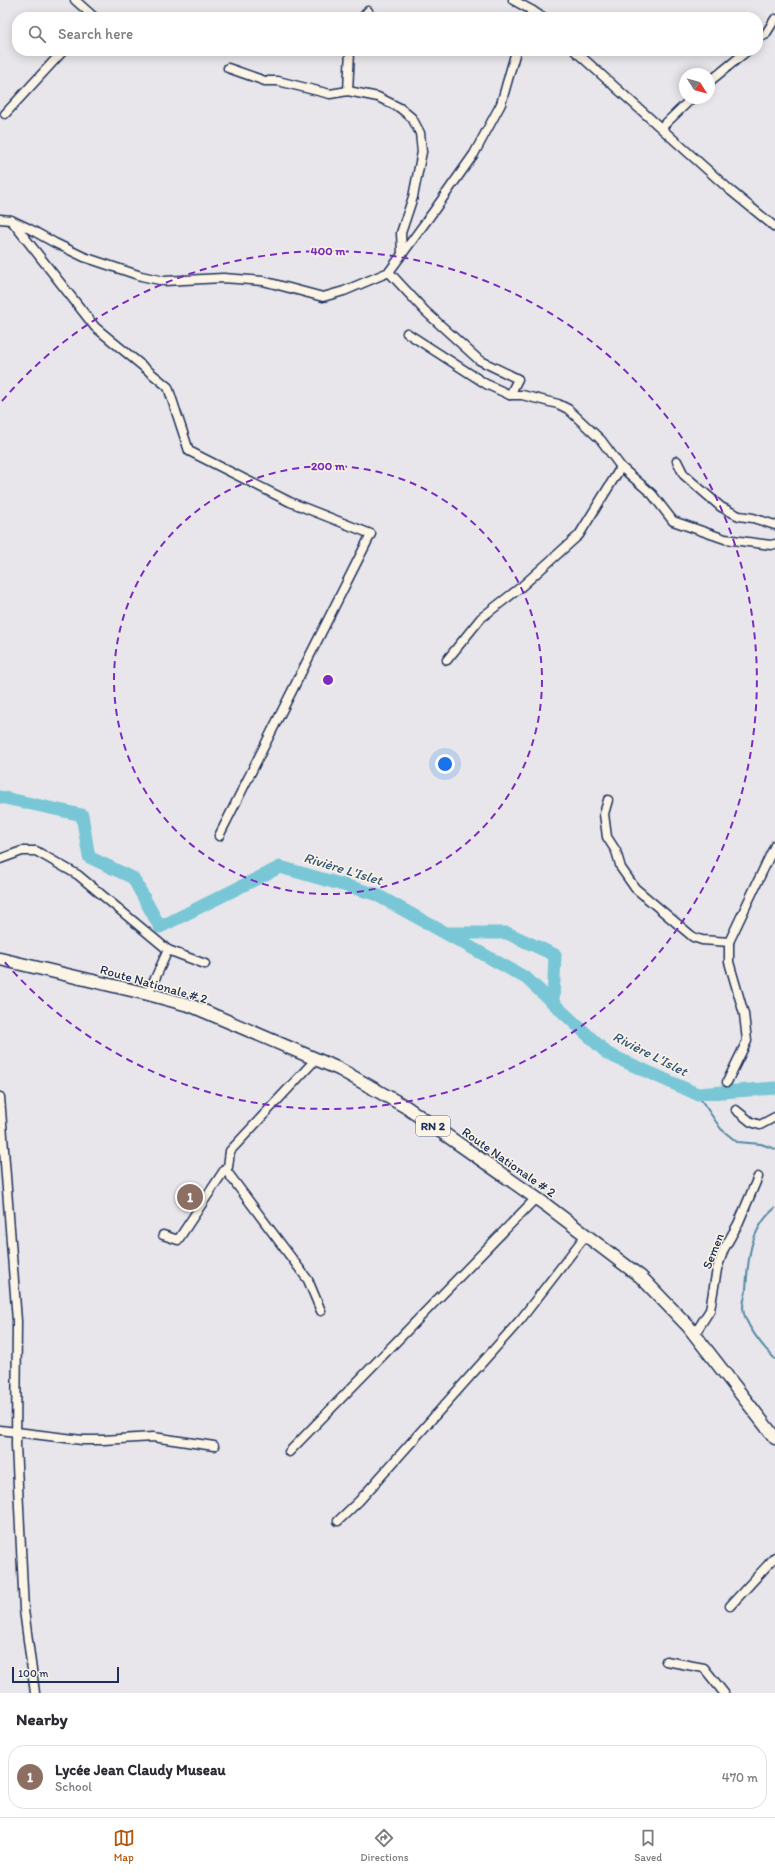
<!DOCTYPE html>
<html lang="en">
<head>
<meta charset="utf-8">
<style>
	:root { --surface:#fff; --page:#f7f7f7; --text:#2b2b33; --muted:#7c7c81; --line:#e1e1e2; --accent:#b45309 }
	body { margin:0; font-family:Itim,sans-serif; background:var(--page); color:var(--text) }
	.compass { position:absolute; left:679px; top:68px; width:36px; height:36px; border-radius:50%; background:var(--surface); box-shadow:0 2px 10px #0003; rotate:127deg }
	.scale { position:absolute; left:12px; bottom:10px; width:107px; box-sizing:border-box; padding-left:4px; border:2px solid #1b2f5e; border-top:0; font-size:11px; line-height:14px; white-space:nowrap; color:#1b2f5e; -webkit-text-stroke:3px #fcf5e5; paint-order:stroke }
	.you { position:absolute; left:445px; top:764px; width:14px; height:14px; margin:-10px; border:3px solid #fff; border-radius:50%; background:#1a73e8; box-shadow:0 0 0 6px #1a73e833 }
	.badge { display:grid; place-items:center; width:26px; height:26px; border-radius:50%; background:var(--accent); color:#fff; font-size:13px; font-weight:700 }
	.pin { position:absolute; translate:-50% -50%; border:2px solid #fff; box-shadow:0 1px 4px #0006 }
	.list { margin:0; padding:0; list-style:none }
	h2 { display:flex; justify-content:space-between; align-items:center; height:52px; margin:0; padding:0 16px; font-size:17px }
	h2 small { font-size:13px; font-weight:400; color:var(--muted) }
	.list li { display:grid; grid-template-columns:26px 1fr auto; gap:12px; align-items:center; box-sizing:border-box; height:64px; margin:0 8px 8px; padding:0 8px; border:1px solid var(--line); border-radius:16px }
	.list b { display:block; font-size:15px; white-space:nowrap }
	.list p { margin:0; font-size:13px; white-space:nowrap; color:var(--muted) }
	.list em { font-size:13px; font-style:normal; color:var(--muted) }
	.icon { flex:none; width:22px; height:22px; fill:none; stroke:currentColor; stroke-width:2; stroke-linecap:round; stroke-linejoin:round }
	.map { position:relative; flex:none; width:775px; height:1693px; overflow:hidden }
	.search { position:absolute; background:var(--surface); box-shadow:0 2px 10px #0003; left:12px; right:12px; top:12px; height:44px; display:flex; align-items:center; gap:10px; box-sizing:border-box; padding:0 14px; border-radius:16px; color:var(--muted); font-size:15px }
	.sheet { height:124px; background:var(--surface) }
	nav { display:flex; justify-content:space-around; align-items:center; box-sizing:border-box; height:56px; border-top:1px solid var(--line); background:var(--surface); font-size:11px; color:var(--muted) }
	nav a { display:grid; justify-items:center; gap:2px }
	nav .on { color:var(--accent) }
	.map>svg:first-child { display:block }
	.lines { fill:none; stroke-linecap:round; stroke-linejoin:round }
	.stream { stroke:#538aa6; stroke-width:2 }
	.river { stroke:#79c7d6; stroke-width:13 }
	.minor-casing { stroke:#1b2f5e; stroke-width:11 }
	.primary-casing { stroke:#1b2f5e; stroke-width:15 }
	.minor { stroke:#fcf5e5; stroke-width:8 }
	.primary { stroke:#fcf5e5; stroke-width:12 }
	.ring { fill:none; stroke:#7b2cbf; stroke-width:2; stroke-dasharray:7 5 }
	.labels { text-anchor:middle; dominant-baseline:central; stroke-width:3; stroke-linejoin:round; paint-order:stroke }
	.shield { fill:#fcf5e5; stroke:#5e6a86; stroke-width:1 }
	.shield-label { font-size:12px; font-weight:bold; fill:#1b2f5e }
	.street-label { font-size:13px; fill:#1b2f5e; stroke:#fcf5e5 }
	.water-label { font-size:14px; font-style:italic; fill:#32557c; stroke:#fcf5e5 }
	.centre { fill:#7b2cbf; stroke:#fcf5e5; stroke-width:2 }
	.ring-label { font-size:12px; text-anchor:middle; font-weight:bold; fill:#7b2cbf; stroke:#fcf5e5; stroke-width:3; stroke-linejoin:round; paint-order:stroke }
</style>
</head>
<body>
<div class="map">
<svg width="775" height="1693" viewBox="0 0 775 1693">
	<rect width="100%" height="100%" fill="#e8e6ea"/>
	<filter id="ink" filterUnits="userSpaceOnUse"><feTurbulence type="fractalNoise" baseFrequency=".025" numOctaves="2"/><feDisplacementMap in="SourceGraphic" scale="8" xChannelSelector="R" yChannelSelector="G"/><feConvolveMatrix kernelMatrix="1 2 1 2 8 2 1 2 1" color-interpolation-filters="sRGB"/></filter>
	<g filter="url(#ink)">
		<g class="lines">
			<!-- stream -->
			<g class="stream">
				<polyline points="697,1094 721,1129 737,1142 761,1144 775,1149"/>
				<path d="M 775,1208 C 750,1229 748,1258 746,1289 C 746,1295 743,1301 743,1307 C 743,1323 764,1348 775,1359"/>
			</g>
			<!-- river -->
			<g class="river">
				<polyline points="0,797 82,815 89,857 133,878 160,927 280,867 375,894 526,978 608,1054 697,1094 775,1088"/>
				<polyline points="446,933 507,933 555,955 553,1002"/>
			</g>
			<defs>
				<g id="minor">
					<polyline points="75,0 94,17"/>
					<polyline points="513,0 533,11"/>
					<polyline points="363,17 368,11"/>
					<polyline points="529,17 533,11 542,17"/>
					<polyline points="758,38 765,35 775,19"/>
					<polyline points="575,51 731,191 775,227"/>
					<polyline points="228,68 265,81 278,81 330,94 348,91 378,97 400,108 412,118 420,133 422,152 413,197 401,233 402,253"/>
					<polyline points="709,82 747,51"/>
					<polyline points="348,91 350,51"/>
					<polyline points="5,114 63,51"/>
					<polyline points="662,127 692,98"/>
					<polyline points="0,219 11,220 28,228 55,243 84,257 141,276 164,281 223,278 263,281 323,297 344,291 389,272 433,212 474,154 501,104 516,51"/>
					<polyline points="11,220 95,327 168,387 189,451 290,502 371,534 219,836"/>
					<polyline points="389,272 425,311 479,360 518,379 510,395"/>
					<polyline points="407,333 486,384 510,395 522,395 558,404 568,409 601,440 621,467 652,494 673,521 725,539 771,545 775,544"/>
					<polyline points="677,461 684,475 721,507 739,516 753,518 775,525"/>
					<polyline points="447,660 481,618 521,587 579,535 621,467"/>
					<polyline points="608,800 604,814 607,837 616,851 621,868 635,888 693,937 702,940 729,942"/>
					<polyline points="0,859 22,851 36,851 78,875 168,950 205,964"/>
					<polyline points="148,994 168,950"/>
					<polyline points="727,1082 747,1041 744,1014 729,962 729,942 775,845"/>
					<polyline points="0,1097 17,1321 16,1445 24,1610 35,1693"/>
					<polyline points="736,1110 751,1122 760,1125 775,1117"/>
					<polyline points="225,1169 308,1280 321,1311"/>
					<polyline points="163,1235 178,1240 225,1169 228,1167 230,1151 316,1059"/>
					<polyline points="694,1335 710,1310 717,1269 724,1249 738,1224 758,1177"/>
					<polyline points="0,1430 82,1440 103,1440 153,1437 214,1446"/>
					<polyline points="289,1452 536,1198"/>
					<polyline points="338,1521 359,1501 521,1319 586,1235"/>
					<polyline points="730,1606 775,1557"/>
					<polyline points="666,1661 704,1668 724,1693"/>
				</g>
				<polyline id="primary" points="0,959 148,994 192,1006 339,1069 406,1107 546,1205 641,1277 688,1326 775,1438"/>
			</defs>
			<!-- minor casing -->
			<use href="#minor" class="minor-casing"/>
			<!-- primary casing -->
			<use href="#primary" class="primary-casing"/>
			<!-- minor -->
			<use href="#minor" class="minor"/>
			<!-- primary -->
			<use href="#primary" class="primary"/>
		</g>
	</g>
	<!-- distance rings -->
	<g class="ring">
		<circle cx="328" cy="680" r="214"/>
		<path d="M2 401A429 429 0 1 1 2 959"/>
	</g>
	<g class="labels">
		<!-- shield labels -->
		<rect class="shield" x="416" y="1116" width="34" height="20" rx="3"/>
		<g class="shield-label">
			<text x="433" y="1126">RN 2</text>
		</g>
		<!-- street labels -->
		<g class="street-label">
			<text transform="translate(154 984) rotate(16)">Route Nationale # 2</text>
			<text transform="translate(509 1162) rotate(35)">Route Nationale # 2</text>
			<text transform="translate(713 1251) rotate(-68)">Semen</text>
		</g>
		<!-- water labels -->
		<g class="water-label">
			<text transform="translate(343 869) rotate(17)">Rivière L'Islet</text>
			<text transform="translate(650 1054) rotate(27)">Rivière L'Islet</text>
		</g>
	</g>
	<circle cx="328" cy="680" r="6" class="centre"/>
	<g class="ring-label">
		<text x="328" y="255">400 m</text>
		<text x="328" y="470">200 m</text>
	</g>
</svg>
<svg class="compass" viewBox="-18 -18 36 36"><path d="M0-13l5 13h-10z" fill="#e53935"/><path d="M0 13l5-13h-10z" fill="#7c7c81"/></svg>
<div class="scale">100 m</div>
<div class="you"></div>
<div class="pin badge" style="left:190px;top:1197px;background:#8d6e63">1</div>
<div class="search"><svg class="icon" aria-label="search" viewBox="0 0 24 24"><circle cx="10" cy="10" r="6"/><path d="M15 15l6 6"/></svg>Search here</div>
</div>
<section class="sheet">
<h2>Nearby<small></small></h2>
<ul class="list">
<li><span class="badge" style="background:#8d6e63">1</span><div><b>Lycée Jean Claudy Museau</b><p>School</p></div><em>470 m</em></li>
</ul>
</section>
<nav>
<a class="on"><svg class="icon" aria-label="map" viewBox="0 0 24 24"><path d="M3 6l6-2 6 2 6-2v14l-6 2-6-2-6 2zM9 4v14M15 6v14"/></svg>Map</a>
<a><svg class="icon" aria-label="directions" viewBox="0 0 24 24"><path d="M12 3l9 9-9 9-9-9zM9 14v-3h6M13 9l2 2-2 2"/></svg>Directions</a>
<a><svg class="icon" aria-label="saved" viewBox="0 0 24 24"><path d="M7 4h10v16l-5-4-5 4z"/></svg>Saved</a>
</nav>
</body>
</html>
